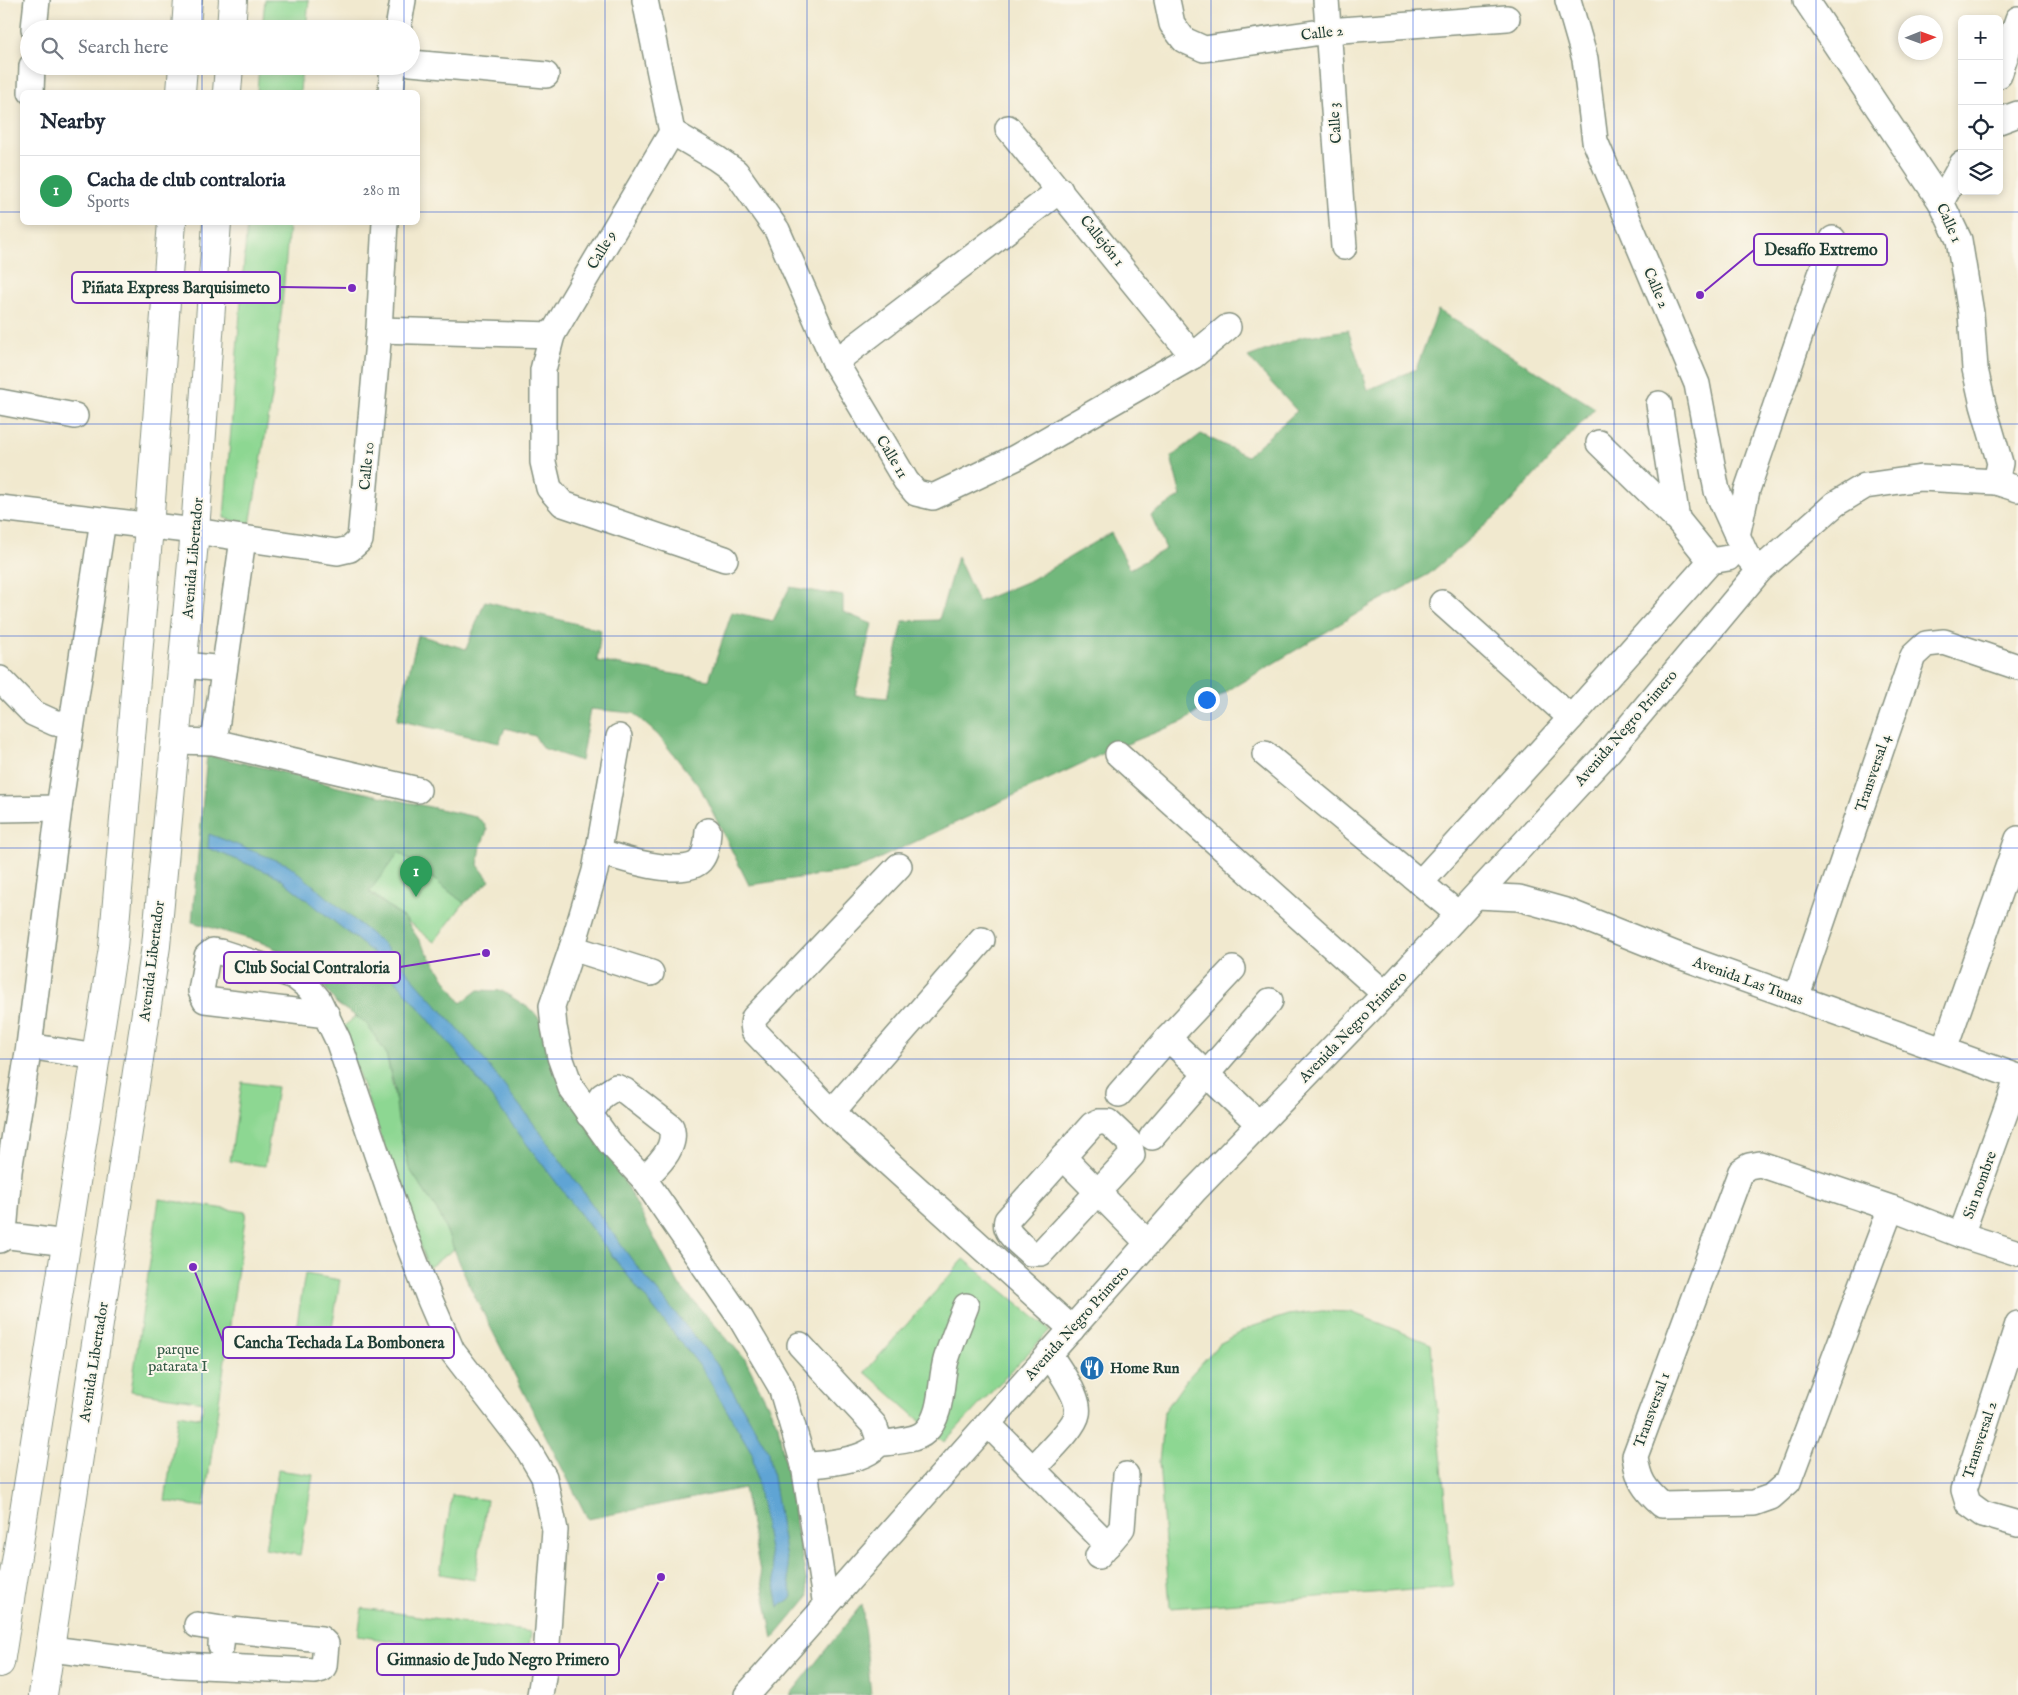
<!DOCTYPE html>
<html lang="en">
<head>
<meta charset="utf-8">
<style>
	:root { --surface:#fff; --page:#f2f2f3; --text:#1f2937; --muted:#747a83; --line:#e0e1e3; --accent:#1f6fb2 }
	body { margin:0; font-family:"IM FELL English",serif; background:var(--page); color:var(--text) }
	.controls { position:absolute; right:15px; top:15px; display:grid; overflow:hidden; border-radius:8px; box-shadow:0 2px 8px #0003 }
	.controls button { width:45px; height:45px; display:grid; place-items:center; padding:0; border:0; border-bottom:1px solid var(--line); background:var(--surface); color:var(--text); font:25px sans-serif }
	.compass { position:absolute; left:1898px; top:15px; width:45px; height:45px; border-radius:50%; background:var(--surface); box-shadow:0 2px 8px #0003; rotate:89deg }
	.you { position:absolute; left:1206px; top:699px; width:18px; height:18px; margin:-12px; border:4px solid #fff; border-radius:50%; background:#1a73e8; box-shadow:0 0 0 8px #1a73e833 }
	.badge { display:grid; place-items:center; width:32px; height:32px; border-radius:50%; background:var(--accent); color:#fff; font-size:16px; font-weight:700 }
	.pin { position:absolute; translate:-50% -41px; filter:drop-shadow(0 1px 2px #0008) }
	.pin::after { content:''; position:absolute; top:26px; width:18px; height:15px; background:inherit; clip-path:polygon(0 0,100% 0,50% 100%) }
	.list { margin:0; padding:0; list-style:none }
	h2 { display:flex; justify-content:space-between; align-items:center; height:65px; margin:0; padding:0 20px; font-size:21px }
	h2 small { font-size:16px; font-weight:400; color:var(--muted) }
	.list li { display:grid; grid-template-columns:32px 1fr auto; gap:15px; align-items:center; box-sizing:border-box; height:70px; padding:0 20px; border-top:1px solid var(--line) }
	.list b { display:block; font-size:19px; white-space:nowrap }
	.list p { margin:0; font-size:16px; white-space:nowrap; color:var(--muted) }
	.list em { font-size:16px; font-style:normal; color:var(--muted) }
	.icon { flex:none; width:28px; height:28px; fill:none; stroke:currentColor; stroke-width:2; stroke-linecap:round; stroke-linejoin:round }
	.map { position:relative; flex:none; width:2018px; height:1695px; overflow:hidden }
	.search { position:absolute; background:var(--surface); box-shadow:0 2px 8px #0003; left:20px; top:20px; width:400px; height:55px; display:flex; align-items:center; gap:12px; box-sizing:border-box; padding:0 18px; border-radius:28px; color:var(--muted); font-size:19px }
	.panel { position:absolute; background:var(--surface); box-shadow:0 2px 8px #0003; left:20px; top:90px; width:400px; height:135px; border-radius:8px }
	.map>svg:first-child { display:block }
	.green { fill:#8dd792; stroke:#568a63 }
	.forest { fill:#72b87c; stroke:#487a58 }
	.water { fill:#5ea4d4; stroke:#3e7084 }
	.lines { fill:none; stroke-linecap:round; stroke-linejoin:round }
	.minor-casing { stroke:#889382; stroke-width:28 }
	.major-casing { stroke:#889382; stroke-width:30 }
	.minor { stroke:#fff; stroke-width:25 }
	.major { stroke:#fff; stroke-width:28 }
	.grid { fill:none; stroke:#1d4ed8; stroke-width:1; stroke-opacity:0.55 }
	.labels { text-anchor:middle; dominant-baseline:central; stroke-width:4; stroke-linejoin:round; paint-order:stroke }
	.street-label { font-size:15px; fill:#1f3d34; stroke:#fbf7ec }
	.park-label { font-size:15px; fill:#355c47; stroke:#fbf7ec }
	.poi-label { font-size:15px; font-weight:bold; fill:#1f3d34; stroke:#fbf7ec; text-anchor:start }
	.leader { fill:none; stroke:#7b2cbf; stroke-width:2 }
	.callout-dot { fill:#7b2cbf; stroke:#fbf7ec; stroke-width:2 }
	.callout { fill:#fbf7ec; stroke:#7b2cbf; stroke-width:2 }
	.callout-label { font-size:16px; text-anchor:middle; font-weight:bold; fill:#1f3d34 }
</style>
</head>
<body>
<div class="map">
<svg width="2018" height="1695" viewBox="0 0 2018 1695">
	<rect width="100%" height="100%" fill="#fbf7ec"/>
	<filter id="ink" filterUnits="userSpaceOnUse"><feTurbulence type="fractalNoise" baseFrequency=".02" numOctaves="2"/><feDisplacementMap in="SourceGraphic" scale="10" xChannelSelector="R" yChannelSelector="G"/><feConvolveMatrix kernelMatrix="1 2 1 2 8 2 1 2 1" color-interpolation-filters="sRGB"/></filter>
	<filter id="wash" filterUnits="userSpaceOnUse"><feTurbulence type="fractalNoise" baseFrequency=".0096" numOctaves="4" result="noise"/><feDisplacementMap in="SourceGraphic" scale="20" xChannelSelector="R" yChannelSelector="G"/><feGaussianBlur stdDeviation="1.12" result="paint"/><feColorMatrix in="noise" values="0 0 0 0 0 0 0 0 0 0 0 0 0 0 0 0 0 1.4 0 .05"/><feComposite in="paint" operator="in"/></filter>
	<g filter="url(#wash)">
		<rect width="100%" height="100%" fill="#f1e9cf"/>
		<!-- green -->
		<g class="green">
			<polygon points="265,0 309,0 306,29 262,29"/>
			<polygon points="259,66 302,66 300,92 257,92"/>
			<polygon points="247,223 289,223 282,306 272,397 250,525 224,518"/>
			<polygon points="399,852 464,903 434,942 369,891"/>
			<polygon points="356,1016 366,1023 386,1053 409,1168 440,1215 454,1249 428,1268 342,1028"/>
			<polygon points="242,1082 277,1087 265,1166 230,1161"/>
			<polygon points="159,1199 246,1212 204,1507 165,1501 178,1414 201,1418 203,1402 131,1391"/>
			<polygon points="964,1259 1050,1330 944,1442 865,1372"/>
			<polygon points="305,1274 340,1280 327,1359 292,1354"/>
			<polygon points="1322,1311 1351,1312 1431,1344 1453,1587 1170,1608 1159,1462 1164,1412 1187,1379 1219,1344 1251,1327 1288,1315"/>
			<polygon points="278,1470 313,1475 300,1555 265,1549"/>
			<polygon points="452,1495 487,1500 475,1580 440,1574"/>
			<polygon points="362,1608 531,1632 527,1661 358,1636"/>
		</g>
		<!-- forest -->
		<g class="forest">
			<polygon points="1438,310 1595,408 1506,507 1429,574 1375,603 1232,688 1184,721 1102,754 855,870 749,885 701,789 658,735 633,713 590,709 581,761 542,748 535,736 505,728 499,743 397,720 418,635 466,649 485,601 601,630 597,661 709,680 732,612 773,621 790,587 843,596 843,612 872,624 855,695 887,698 903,621 939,620 957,556 978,602 1031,580 1111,533 1130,569 1166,549 1151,515 1181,496 1171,457 1201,434 1247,456 1297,411 1248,357 1302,337 1348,330 1368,390 1416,369"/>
			<polygon points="207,755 271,769 338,787 476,817 484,823 487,830 481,846 478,865 490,881 464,903 399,852 369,892 405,919 461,1003 478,990 502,991 532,1010 557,1040 607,1149 679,1285 745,1359 778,1425 809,1596 773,1639 744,1488 588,1519 468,1283 440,1215 409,1168 398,1121 394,1086 386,1053 366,1023 337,1004 305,962 260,942 192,922"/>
			<polygon points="862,1604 871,1695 790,1695"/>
		</g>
		<!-- water -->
		<polygon class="water" points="209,834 289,865 383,944 477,1051 537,1128 632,1260 716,1363 769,1452 792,1597 779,1607 752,1453 703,1370 620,1266 462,1059 371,951 277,876 208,848"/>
	</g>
	<g filter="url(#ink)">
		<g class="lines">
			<defs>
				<g id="minor">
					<polyline points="1167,0 1172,24 1184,40 1204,49 1328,31 1507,18"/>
					<polyline points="1326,0 1344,247"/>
					<polyline points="1568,0 1585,59 1595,141 1697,384 1717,491 1746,555 1760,570"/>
					<polyline points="1806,0 1941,202 1959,240 1971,313 1975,369 1983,405 2000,463 1996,482"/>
					<polyline points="34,29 37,0"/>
					<polyline points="398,29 403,0"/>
					<polyline points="411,63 546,75"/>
					<polyline points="1999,75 2018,19"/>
					<polyline points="31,92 32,66"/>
					<polyline points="391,92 393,66"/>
					<polyline points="1999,121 2018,114"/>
					<polyline points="1008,128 1193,356"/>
					<polyline points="672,132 716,158 736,172 777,230 835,362 906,481 916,493 933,497 1015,458 1193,356 1228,327"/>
					<polyline points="1941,202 1962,164"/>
					<polyline points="379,330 552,335 672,132 645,0"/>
					<polyline points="552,335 543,370 543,462 549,488 563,504 725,559"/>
					<polyline points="835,362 1060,190"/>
					<polyline points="0,402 75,416"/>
					<polyline points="1659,404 1677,519"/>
					<polyline points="1599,443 1677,519 1711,561 1728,558"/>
					<polyline points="0,508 195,531 337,552 350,549 360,540 379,330 385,222"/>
					<polyline points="1737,536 1747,490 1833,239"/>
					<polyline points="1442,603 1571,718"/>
					<polyline points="184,665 224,669"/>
					<polyline points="0,679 33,713 55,723 71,723"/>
					<polyline points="619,737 595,871 572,948 552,1006 554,1027 560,1057 571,1088 611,1144 644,1179 741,1319 781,1387 804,1465 826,1606"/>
					<polyline points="176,741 214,742 418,790"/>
					<polyline points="214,742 243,539"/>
					<polyline points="1118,754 1385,994"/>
					<polyline points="1265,754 1458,914"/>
					<polyline points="0,809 59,808"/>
					<path d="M 598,851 C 619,858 683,879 700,861 C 707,853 707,842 708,831"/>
					<polyline points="899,866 754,1018 753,1024 754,1031 832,1112 1072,1329"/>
					<polyline points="1420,883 1571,718 1711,561"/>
					<polyline points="1477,896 1519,898 1569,912 1677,955 2018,1077"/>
					<polyline points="572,948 651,973"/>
					<polyline points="1796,998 1913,656 1926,644 1944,642 2018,667"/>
					<polyline points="327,1015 205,1000 201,991 207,956 213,951 220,952 294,976 308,987 318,999 338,1040 401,1225 430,1300 452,1351 527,1448 544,1477 555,1530 546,1658 540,1695"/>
					<polyline points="1168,1038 1259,1124"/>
					<polyline points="29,1046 96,1057"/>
					<polyline points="1944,1050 2018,839"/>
					<polyline points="1119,1094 1168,1038 1233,969"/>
					<polyline points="832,1112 982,940"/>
					<path d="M 589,1115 L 602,1096 L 616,1087 L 625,1091 L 671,1127 C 678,1148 657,1165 644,1179"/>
					<path d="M 1098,1122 L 1108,1122 L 1129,1142 L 1132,1155 L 1041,1253 L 1030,1253 C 1021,1244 1003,1233 1007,1220 L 1092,1125 Z"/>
					<polyline points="1152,1137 1270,1001"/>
					<polyline points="1063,1157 1148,1243"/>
					<path d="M 1891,1208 L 1788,1482 L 1771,1497 L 1754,1503 L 1662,1505 C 1644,1489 1638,1480 1635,1456 L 1741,1171 L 1749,1166 L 1760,1164 L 1891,1208 L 1961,1235 L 2018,1253"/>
					<polyline points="1,1235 67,1243"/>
					<polyline points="1961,1235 2018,1077"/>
					<polyline points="0,1240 5,1221 9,1171 29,1046 59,808 103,520"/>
					<polyline points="2018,1324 1964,1490 1968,1503 1983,1514 2018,1524"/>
					<path d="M 800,1345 L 874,1425 C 876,1431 880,1438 877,1444 C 871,1460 819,1465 804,1465"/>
					<polyline points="988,1424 1108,1545"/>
					<path d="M 877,1444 C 889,1442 916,1441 925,1432 C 943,1416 940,1382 946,1360 C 952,1341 959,1324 966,1306"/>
					<path d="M 1033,1469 C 1043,1457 1075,1428 1077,1414 C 1081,1398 1058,1368 1049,1354"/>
					<polyline points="1098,1556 1122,1528 1126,1475"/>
					<polyline points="197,1625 222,1629 221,1646"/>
					<polyline points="51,1649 180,1665 315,1671 322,1669 324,1666 326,1644 321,1639 222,1629"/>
					<polyline points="747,1695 1195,1190 1385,994 1609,751 1760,570 1835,504 1865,486 1921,478 1996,482 2018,489"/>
				</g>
				<g id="major">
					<polyline points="186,29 188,0"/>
					<polyline points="231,29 233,0"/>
					<polyline points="181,92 183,66"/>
					<polyline points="227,92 229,66"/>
					<polyline points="0,1663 113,948 149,527 172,222"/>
					<polyline points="43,1695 156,946 195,531 217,222"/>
				</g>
			</defs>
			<!-- minor casing -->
			<use href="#minor" class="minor-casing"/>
			<!-- major casing -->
			<use href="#major" class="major-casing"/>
			<!-- minor -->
			<use href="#minor" class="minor"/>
			<!-- major -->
			<use href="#major" class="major"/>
		</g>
	</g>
	<!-- grid -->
	<path class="grid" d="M 202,0 L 202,29M 404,0 L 404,29M 605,0 L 605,1695M 807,0 L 807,1695M 1009,0 L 1009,1695M 1211,0 L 1211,1695M 1413,0 L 1413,1695M 1614,0 L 1614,1695M 1816,0 L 1816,1695M 202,66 L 202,92M 404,66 L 404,92M 0,212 L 22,212M 418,212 L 2018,212M 202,222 L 202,1695M 404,222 L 404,1695M 0,424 L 2018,424M 0,636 L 2018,636M 0,848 L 2018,848M 0,1059 L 2018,1059M 0,1271 L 2018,1271M 0,1483 L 2018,1483"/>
	<!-- icons -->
	<defs>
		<symbol id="restaurant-disc" viewBox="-11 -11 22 22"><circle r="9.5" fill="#1f6fb2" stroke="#fbf7ec"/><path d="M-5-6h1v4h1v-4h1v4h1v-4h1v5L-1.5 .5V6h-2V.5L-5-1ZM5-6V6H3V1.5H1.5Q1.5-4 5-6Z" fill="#fff"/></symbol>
	</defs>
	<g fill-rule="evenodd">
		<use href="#restaurant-disc" x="1078" y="1354" width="28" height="28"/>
	</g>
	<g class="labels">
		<!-- street labels -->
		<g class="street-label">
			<text transform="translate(1322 33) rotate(-7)">Calle 2</text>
			<text transform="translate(1335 123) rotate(-94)">Calle 3</text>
			<text transform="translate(1949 223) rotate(66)">Calle 1</text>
			<text transform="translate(1102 241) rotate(51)">Callejón 1</text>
			<text transform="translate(602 250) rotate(-59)">Calle 9</text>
			<text transform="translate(1656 288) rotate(67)">Calle 2</text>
			<text transform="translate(892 457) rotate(59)">Calle 11</text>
			<text transform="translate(367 466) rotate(-85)">Calle 10</text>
			<text transform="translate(193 558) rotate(-85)">Avenida Libertador</text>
			<text transform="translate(1626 728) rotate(-49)">Avenida Negro Primero</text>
			<text transform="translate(1873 773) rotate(-71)">Transversal 4</text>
			<text transform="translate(152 961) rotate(-83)">Avenida Libertador</text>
			<text transform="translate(1748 981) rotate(20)">Avenida Las Tunas</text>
			<text transform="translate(1353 1027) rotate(-46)">Avenida Negro Primero</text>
			<text transform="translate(1980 1185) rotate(-70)">Sin nombre</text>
			<text transform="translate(1077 1323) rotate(-48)">Avenida Negro Primero</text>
			<text transform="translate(94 1362) rotate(-81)">Avenida Libertador</text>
			<text transform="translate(1652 1410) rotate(-70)">Transversal 1</text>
			<text transform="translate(1980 1440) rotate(-72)">Transversal 2</text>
		</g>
		<!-- park labels -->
		<g class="park-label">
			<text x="178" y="1349">parque<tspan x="178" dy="17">patarata I</tspan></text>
		</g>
		<!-- poi labels -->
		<g class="poi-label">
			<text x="1110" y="1368">Home Run</text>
		</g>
	</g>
	<!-- callouts -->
	<path class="leader" d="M1700 295L1754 250M352 288L280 287M486 953L400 967M193 1267L223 1342M661 1577L619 1659"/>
	<g class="callout-dot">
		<circle cx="1700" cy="295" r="5"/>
		<circle cx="352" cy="288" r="5"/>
		<circle cx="486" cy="953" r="5"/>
		<circle cx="193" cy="1267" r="5"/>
		<circle cx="661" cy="1577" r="5"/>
	</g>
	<g class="callout">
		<rect x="1754" y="234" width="133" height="31" rx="5"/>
		<rect x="72" y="272" width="208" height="31" rx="5"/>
		<rect x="224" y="952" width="176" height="31" rx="5"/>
		<rect x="223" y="1327" width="231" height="31" rx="5"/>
		<rect x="377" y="1644" width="242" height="31" rx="5"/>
	</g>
	<g class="callout-label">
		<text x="1821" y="255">Desafío Extremo</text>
		<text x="176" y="293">Piñata Express Barquisimeto</text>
		<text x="312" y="973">Club Social Contraloria</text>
		<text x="339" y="1348">Cancha Techada La Bombonera</text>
		<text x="498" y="1665">Gimnasio de Judo Negro Primero</text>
	</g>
</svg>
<div class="controls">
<button>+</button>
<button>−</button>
<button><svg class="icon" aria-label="locate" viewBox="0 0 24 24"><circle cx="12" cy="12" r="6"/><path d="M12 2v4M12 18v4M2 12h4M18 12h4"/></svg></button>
<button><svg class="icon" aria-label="layers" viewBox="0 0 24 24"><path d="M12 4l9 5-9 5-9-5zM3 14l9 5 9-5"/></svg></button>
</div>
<svg class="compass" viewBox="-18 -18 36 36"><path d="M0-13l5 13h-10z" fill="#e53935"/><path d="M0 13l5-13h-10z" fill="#747a83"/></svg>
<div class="you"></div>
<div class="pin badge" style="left:416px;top:897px;background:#2e9e5b">1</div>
<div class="search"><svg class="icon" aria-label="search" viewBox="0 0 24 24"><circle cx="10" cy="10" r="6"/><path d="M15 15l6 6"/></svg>Search here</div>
<section class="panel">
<h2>Nearby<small></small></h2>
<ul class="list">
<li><span class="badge" style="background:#2e9e5b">1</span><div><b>Cacha de club contraloria</b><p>Sports</p></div><em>280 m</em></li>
</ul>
</section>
</div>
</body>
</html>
